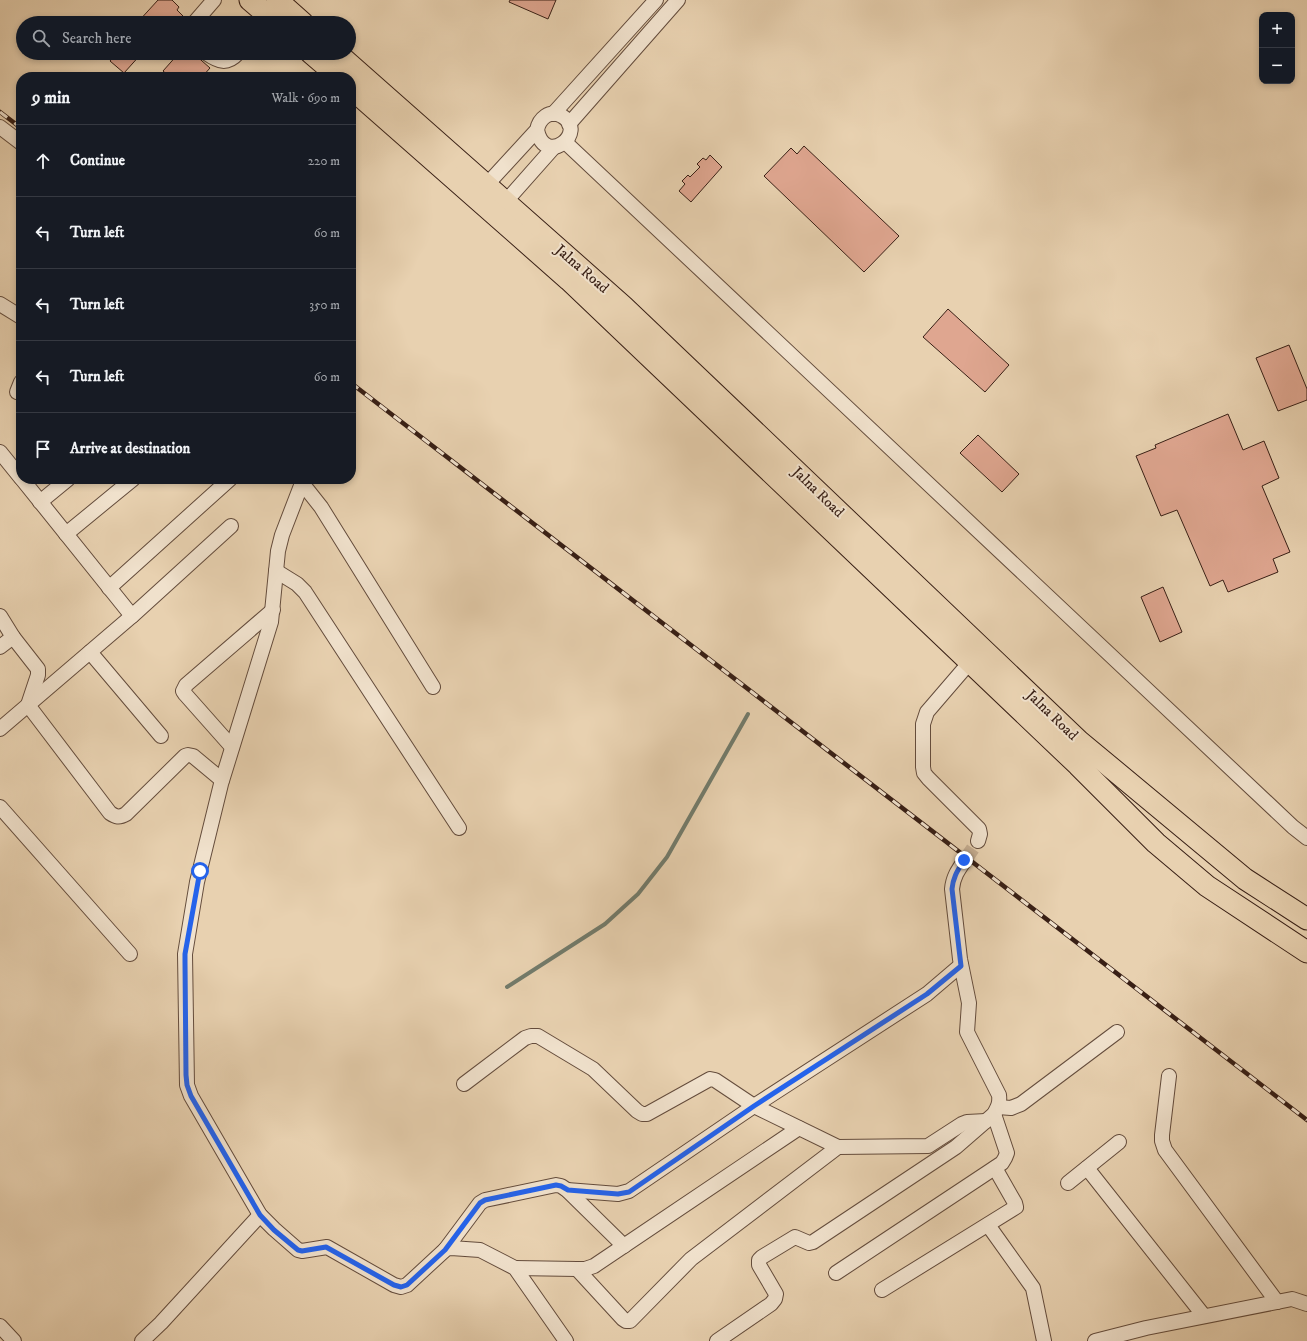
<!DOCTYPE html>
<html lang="en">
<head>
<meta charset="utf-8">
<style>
	:root { --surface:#171b24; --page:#242831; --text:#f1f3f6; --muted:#9ea1a6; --line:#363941 }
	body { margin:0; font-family:"IM FELL DW Pica",serif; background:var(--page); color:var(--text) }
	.controls { position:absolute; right:12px; top:12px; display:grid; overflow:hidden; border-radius:8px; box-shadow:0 2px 6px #0003 }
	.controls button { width:36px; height:36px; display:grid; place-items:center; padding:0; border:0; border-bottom:1px solid var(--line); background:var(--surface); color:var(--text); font:20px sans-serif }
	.stop { position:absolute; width:12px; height:12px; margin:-9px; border:3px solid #2563eb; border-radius:50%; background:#fff }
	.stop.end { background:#2563eb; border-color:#fff; box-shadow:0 1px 4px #0008 }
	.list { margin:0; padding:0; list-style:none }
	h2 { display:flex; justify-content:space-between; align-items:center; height:52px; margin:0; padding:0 16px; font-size:17px }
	h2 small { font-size:13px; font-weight:400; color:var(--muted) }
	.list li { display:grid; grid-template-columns:26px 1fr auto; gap:12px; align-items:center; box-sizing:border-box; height:72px; padding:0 16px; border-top:1px solid var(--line) }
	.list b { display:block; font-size:15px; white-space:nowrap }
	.list em { font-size:13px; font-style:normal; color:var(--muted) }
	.icon { flex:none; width:22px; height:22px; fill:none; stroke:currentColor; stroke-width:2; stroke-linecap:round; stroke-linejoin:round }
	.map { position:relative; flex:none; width:1307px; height:1341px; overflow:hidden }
	.search { position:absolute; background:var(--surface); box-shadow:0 2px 6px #0003; left:16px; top:16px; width:340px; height:44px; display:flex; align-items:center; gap:10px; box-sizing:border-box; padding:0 14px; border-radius:22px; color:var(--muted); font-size:15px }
	.panel { position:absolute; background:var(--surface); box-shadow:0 2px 6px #0003; left:16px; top:72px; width:340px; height:412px; border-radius:16px }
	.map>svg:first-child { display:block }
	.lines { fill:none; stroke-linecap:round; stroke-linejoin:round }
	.stream { stroke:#727b6b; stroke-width:4 }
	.building { fill:#dfa690; stroke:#381f15 }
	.minor-tunnel { stroke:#c5ad91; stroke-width:14; stroke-dasharray:14 7; stroke-linecap:butt }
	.minor-casing { stroke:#644c3c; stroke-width:16 }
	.highway-casing { stroke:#381f15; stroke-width:23 }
	.minor { stroke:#f0e1cc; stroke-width:14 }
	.highway { stroke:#e8d1b0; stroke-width:21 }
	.rail-casing { stroke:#381f15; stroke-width:4.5 }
	.rail { stroke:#f0e1cc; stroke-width:3; stroke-dasharray:9; stroke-linecap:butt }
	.route { stroke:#2563eb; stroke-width:5 }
	.labels { text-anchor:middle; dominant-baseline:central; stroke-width:4; stroke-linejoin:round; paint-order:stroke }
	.street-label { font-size:15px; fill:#381f15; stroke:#f0e1cc }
</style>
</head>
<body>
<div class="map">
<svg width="1307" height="1341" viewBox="0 0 1307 1341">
	<rect width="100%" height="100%" fill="#e8d1b0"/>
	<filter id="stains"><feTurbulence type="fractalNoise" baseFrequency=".005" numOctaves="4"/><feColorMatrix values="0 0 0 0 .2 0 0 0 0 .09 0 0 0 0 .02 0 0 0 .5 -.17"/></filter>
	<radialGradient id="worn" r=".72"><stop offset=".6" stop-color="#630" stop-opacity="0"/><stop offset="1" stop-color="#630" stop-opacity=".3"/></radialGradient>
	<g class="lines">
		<!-- stream -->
		<polyline class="stream" points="507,987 605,924 638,894 667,857 748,714"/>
	</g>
	<!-- building -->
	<g class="building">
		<polygon points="158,0 172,0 179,7 177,10 183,16 178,22 174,18 169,23 137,23"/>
		<polygon points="510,0 556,0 548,19 509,2"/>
		<polygon points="117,53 142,53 124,73 110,61"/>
		<polygon points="179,53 193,53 210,68 202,77 170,77 163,71"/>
		<polygon points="804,146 899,236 864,272 764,176 791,148 797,154"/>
		<polygon points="710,155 722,167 691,202 679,191 685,184 682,181 688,175 690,177 700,167 697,164 703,158 706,160"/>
		<polygon points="948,309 1009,365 985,392 923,337"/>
		<polygon points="1289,345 1307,389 1307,400 1278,411 1256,358"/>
		<polygon points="1228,414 1243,450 1264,441 1279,478 1262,486 1290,552 1273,559 1278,572 1228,592 1223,580 1210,586 1177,510 1161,516 1136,456 1156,448 1155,445"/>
		<polygon points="978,435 1019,474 1002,492 960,453"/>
		<polygon points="1163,587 1182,632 1160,642 1141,597"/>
	</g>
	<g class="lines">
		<!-- minor-tunnel -->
		<polyline class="minor-tunnel" points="965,860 978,841"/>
		<defs>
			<g id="minor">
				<polyline points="194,23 214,0"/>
				<path d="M 206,53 C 219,62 227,65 238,53"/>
				<polyline points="553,114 656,0"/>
				<polyline points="569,124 678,0"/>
				<polyline points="0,127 21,143"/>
				<polyline points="565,142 1293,827 1307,838"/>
				<path d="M 481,191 L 537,130 C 539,119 549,109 562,116 C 589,132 545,168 537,130"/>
				<polyline points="500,208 554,147"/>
				<polyline points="0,304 21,317"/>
				<polyline points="17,392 21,382"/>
				<polyline points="0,452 21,478"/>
				<polyline points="22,479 132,616"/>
				<polyline points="303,479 302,483 282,535 278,551 271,622 221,784 197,882 185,954 187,1085 191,1096 260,1215 274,1229 298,1250 302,1251 327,1247 394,1285 401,1287 407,1285 446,1249 451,1248 480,1250 515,1268 566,1341"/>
				<polyline points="302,483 321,507 433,687"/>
				<polyline points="40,502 68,479"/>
				<polyline points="66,534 133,479"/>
				<polyline points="276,571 297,584 305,592 459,828"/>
				<polyline points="109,588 230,479"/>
				<path d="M 0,616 L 13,637 L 38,669 L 38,675 L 28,705 L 110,813 C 116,817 119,818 126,814 L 185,756 L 188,755 L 193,756 L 222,780"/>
				<polyline points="0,647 13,637"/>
				<polyline points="90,652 161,736"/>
				<polyline points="970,662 927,712 923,724 923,767 924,773 928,778 979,829 980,834 978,841"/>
				<polyline points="0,729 132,616 231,526"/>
				<polyline points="232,747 185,694 183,691 186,685 273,610"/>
				<polyline points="0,807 130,954"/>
				<polyline points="1169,1076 1162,1135 1162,1141 1165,1150 1277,1302"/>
				<polyline points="464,1084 525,1038 531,1036 538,1036 593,1069 637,1111 642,1114 647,1114 710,1079 715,1080 754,1106 838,1147 928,1146 962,1124 967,1122 986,1121"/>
				<polyline points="998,1107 1011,1108 1021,1104 1117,1032"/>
				<polyline points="1087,1168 1204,1316"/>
				<polyline points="1068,1183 1119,1142"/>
				<polyline points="567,1190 618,1194 629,1191 754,1106 927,994 961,965"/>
				<polyline points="988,1225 1033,1288 1044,1341"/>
				<polyline points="445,1250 480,1203 485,1200 556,1185 561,1186 567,1190 624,1246"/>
				<polyline points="515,1268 577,1269 585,1269 594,1266 799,1128"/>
				<polyline points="577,1269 623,1319 626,1321 630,1321 691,1259 838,1147"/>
				<polyline points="836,1273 1002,1163 1005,1158 1007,1153 994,1114"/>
				<polyline points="882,1290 1016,1207 1015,1203 995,1168"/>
				<polyline points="0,1326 14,1341"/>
				<polyline points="142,1341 161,1323 260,1215"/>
				<path d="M 717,1341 L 771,1304 L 775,1299 L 776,1294 L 759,1265 L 759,1260 L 762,1257 L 795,1237 L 809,1243 L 813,1242 L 956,1147 L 994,1114 C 998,1107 1000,1103 999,1095 L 967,1032 L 969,1003 L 960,959 L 952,889 C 953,877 958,870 965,860"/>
				<polyline points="1095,1341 1146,1328 1292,1299 1307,1304"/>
			</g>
			<g id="highway">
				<polyline points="250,0 277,23"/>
				<polyline points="277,0 303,23"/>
				<polyline points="311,53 339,77"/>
				<polyline points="337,53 623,306 1079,741 1245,879 1307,919"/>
				<polyline points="351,88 569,280 1078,765 1156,843 1207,886 1307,952"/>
			</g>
		</defs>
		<!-- minor casing -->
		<use href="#minor" class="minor-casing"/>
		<!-- highway casing -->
		<use href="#highway" class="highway-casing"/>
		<!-- minor -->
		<use href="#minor" class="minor"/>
		<!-- highway -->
		<use href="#highway" class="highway"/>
		<defs>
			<g id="rail">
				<polyline points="0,112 21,128"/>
				<polyline points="351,383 1307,1120"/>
			</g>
		</defs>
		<!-- rail casing -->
		<use href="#rail" class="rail-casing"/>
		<!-- rail -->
		<use href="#rail" class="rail"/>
	</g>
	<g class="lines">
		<!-- route -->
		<path class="route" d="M 200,871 L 185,954 L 185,962 L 186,1075 L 187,1085 L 191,1096 L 260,1215 L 274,1230 L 298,1250 L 302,1251 L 326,1247 L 394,1285 L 401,1287 L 407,1285 L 445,1250 L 480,1203 L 485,1200 L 556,1185 L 561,1186 L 568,1190 L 618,1194 L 629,1192 L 754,1106 L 927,994 L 961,966 L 952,889 C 953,877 958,870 964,860"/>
	</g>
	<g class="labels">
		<!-- street labels -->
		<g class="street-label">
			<text transform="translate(582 269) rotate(41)">Jalna Road</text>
			<text transform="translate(818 492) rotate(44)">Jalna Road</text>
			<text transform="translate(1052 715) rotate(44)">Jalna Road</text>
		</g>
	</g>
	<rect width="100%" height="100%" filter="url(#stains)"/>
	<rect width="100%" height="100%" fill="url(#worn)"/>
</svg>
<div class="controls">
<button>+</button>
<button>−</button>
</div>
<div class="stop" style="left:200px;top:871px"></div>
<div class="stop end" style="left:964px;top:860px"></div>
<div class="search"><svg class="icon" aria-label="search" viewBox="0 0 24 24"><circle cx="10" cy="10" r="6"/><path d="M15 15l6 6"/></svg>Search here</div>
<section class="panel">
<h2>9 min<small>Walk · 690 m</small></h2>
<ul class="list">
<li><svg class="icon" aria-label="ahead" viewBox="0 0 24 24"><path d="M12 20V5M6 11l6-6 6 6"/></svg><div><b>Continue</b></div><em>220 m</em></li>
<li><svg class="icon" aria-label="left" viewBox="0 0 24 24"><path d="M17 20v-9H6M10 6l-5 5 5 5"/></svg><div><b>Turn left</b></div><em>60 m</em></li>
<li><svg class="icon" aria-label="left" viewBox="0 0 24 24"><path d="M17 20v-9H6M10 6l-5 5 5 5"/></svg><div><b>Turn left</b></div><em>350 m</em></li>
<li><svg class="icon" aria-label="left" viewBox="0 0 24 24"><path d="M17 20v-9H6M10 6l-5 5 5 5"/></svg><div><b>Turn left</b></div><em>60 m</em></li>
<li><svg class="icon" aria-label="arrive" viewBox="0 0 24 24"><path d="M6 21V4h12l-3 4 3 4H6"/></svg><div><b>Arrive at destination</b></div></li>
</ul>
</section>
</div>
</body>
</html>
